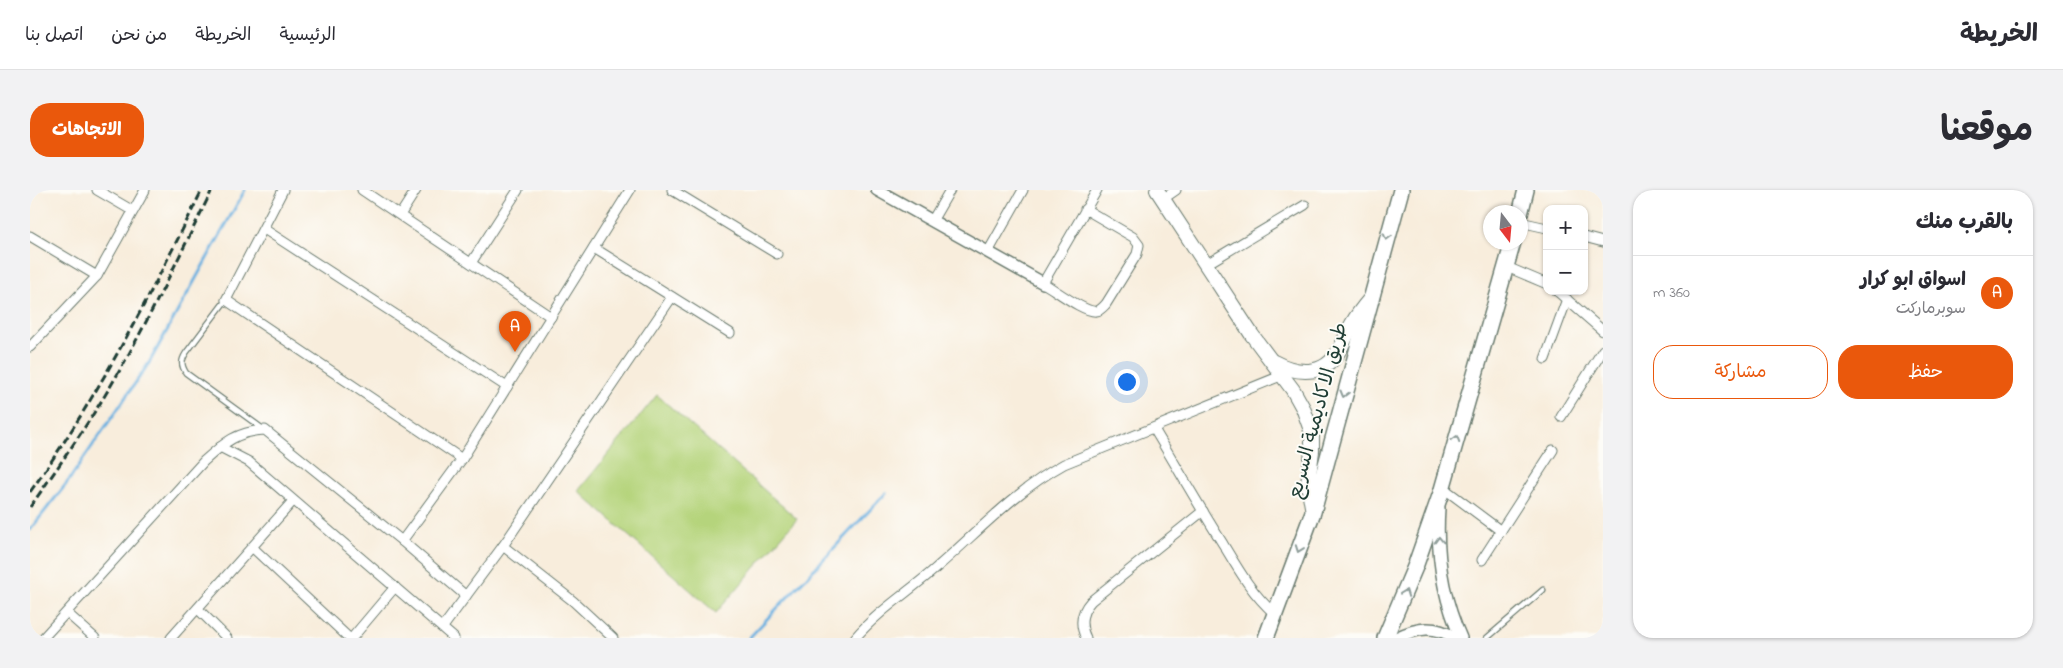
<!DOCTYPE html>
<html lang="ar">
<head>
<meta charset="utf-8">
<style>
	:root { --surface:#fff; --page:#f2f2f3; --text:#2b2b33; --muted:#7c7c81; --line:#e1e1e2; --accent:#ea580c }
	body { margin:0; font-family:"Indie Flower","Playpen Sans Arabic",sans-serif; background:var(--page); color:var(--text); direction:rtl }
	.controls { position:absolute; right:15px; top:15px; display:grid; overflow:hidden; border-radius:10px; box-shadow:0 1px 4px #0004 }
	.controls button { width:45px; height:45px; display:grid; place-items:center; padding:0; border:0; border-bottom:1px solid var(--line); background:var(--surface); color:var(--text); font:25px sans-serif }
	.compass { position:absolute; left:1453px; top:15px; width:45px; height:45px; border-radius:50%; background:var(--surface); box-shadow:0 1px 4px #0004; rotate:164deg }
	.you { position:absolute; left:1096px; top:191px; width:18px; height:18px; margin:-12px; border:4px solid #fff; border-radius:50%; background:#1a73e8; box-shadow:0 0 0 8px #1a73e833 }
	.badge { display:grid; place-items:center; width:32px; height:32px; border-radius:50%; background:var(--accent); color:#fff; font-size:16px; font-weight:700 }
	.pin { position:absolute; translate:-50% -41px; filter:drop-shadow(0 1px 2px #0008) }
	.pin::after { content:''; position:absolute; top:26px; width:18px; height:15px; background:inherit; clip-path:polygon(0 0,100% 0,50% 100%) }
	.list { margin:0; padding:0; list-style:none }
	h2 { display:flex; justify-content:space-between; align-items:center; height:65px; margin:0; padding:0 20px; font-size:21px }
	h2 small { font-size:16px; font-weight:400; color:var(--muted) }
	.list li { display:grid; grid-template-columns:32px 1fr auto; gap:15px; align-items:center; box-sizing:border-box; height:75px; padding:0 20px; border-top:1px solid var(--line) }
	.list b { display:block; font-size:19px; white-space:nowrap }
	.list p { margin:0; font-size:16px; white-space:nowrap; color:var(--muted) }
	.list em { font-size:16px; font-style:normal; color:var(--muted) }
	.actions { display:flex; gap:10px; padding:15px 20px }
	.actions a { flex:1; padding:11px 0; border:1px solid var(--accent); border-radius:20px; text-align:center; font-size:18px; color:var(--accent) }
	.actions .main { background:var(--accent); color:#fff }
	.map { position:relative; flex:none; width:1573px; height:448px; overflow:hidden; direction:ltr; border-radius:20px }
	header { display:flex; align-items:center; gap:30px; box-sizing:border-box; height:70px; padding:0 25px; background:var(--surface); border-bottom:1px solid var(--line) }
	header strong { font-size:24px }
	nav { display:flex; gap:28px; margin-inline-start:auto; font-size:18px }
	.intro { display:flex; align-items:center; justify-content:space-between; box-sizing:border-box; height:120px; padding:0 30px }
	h1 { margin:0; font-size:35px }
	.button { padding:12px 22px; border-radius:20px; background:var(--accent); color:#fff; font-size:18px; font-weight:700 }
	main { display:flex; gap:30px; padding:0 30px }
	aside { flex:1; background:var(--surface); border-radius:20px; box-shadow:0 1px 4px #0004 }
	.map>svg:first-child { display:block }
	.green { fill:#b5d47b; stroke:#6a8858 }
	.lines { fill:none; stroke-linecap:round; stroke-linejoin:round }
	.stream { stroke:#6ab1e1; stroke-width:3 }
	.service-casing { stroke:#6b7b6f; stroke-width:7 }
	.minor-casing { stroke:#6b7b6f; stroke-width:11 }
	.tertiary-casing { stroke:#6b7b6f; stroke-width:14 }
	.primary-casing { stroke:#6b7b6f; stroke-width:16 }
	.trunk-casing { stroke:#6b7b6f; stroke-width:18 }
	.service { stroke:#fff; stroke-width:4.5 }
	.minor { stroke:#fff; stroke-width:9 }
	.tertiary { stroke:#fff; stroke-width:11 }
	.primary { stroke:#fff; stroke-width:14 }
	.trunk { stroke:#fff; stroke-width:15 }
	.rail { stroke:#1f3d34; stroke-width:3; stroke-dasharray:8 4; stroke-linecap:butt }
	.oneway { stroke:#8f9e9a }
	.labels { text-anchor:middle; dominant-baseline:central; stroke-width:4; stroke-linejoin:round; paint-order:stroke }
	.street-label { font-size:20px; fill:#1f3d34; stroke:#fdfcf7 }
</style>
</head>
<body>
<header>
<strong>الخريطة</strong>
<nav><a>الرئيسية</a><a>الخريطة</a><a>من نحن</a><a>اتصل بنا</a></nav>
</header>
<div class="intro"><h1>موقعنا</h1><a class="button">الاتجاهات</a></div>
<main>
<aside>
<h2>بالقرب منك<small></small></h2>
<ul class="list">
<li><span class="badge">A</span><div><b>اسواق ابو كرار</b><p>سوبرماركت</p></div><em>360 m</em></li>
</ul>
<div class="actions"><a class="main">حفظ</a><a>مشاركة</a></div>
</aside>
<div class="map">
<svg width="1573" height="448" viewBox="0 0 1573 448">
	<rect width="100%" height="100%" fill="#fdfcf7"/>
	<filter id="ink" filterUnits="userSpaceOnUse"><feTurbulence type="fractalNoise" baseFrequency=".02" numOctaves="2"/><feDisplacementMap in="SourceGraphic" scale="10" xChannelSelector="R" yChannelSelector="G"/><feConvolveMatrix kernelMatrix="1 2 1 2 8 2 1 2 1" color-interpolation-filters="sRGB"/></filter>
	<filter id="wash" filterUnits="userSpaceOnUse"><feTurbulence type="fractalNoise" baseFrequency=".0096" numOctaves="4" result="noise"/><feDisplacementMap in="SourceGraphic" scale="20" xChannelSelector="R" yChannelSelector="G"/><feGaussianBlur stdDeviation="1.12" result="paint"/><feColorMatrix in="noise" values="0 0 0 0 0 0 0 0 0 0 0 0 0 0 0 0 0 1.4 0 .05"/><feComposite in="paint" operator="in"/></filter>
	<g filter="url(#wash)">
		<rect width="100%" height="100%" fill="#f8eddc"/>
		<!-- green -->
		<polygon class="green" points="627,205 767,329 686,423 548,301"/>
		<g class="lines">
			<!-- stream -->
			<g class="stream">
				<polyline points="0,340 37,293 119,173 215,0"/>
				<polyline points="719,448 856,303"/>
			</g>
		</g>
	</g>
	<g filter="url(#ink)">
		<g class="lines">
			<defs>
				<g id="service">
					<path d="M 196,110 L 156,163 C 151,171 151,175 156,183 L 233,239"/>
					<polyline points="1457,448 1513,400"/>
				</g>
				<g id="minor">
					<polyline points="67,0 103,21"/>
					<polyline points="253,0 196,110 432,269"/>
					<polyline points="332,0 521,127"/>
					<polyline points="642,0 747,64"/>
					<polyline points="1133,9 1146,0"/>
					<path d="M 1055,19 L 1103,47 L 1109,55 L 1107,64 L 1076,114 C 1073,117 1071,120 1067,121 C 1056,124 1024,99 1013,93 L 1067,0"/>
					<polyline points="370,25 386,0"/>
					<polyline points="902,31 920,0"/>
					<polyline points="1490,32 1517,38"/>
					<polyline points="234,39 477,197"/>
					<polyline points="0,46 67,86"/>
					<polyline points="1554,47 1573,52"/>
					<polyline points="564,58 700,143"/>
					<polyline points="958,62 993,0"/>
					<polyline points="441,73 488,0"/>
					<polyline points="1175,75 1275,15"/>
					<polyline points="1477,77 1517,94"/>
					<polyline points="1527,101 1573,141"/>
					<polyline points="0,157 67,86 115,0"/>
					<polyline points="1515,169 1537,109"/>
					<polyline points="1531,227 1573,160"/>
					<path d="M 1124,239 C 1147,277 1169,316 1193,354 C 1208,379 1222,404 1245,424"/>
					<polyline points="190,257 219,272 424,448"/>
					<polyline points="1412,297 1471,341"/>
					<polyline points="372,351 432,269 600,0"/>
					<polyline points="473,356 543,411 583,448"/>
					<polyline points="223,358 319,448"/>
					<polyline points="1452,370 1523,260"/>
					<polyline points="168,419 197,448"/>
					<polyline points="37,423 65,448"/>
					<polyline points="413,437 473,356 642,107"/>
					<path d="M 13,448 L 174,271 C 194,253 207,241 235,240 L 372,351 L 436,406"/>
					<polyline points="141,448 263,311"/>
					<polyline points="322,448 365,397"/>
					<path d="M 825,448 C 849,420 879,402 906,378 C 948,342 985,301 1034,274 L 1253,185"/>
					<path d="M 1056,448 C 1049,434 1051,422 1061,411 L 1173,321"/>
				</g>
				<g id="tertiary">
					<polyline points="847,0 1013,93"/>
					<path d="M 1409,318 C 1406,362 1413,408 1431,448"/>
					<path d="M 1366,448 C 1389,437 1404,435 1426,448"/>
				</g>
				<g id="primary">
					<polyline points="1127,0 1222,145 1263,200 1273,218 1282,243 1282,261 1278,294 1283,322"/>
					<path d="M 1244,172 C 1266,184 1294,187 1308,162 C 1314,153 1317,143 1322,134 C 1327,125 1333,117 1340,109"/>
				</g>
				<g id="trunk">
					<polyline points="1490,24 1496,0"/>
					<polyline points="1236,448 1283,322 1371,0"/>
					<polyline points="1355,448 1385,377 1411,303 1483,52"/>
				</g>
			</defs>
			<!-- service casing -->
			<use href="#service" class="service-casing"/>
			<!-- minor casing -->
			<use href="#minor" class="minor-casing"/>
			<!-- tertiary casing -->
			<use href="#tertiary" class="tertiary-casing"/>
			<!-- primary casing -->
			<use href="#primary" class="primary-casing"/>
			<!-- trunk casing -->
			<use href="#trunk" class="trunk-casing"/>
			<!-- service -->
			<use href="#service" class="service"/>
			<!-- minor -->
			<use href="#minor" class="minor"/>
			<!-- tertiary -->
			<use href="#tertiary" class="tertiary"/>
			<!-- primary -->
			<use href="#primary" class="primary"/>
			<!-- trunk -->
			<use href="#trunk" class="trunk"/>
			<!-- rail -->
			<g class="rail">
				<path d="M 0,302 C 68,207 121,104 172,0"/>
				<path d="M 0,317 C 31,273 63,227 90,180 C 123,121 152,61 182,0"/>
			</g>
		</g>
		<!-- one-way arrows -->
		<defs><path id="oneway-chevron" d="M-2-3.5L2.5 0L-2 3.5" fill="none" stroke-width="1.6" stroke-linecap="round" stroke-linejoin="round" transform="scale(1.25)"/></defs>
		<g class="oneway">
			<use href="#oneway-chevron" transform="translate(1357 47) rotate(106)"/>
			<use href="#oneway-chevron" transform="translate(1314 204) rotate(105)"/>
			<use href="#oneway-chevron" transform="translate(1426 249) rotate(-74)"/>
			<use href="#oneway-chevron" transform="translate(1409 350) rotate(-92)"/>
			<use href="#oneway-chevron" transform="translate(1269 359) rotate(110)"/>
			<use href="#oneway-chevron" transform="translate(1375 403) rotate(-69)"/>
		</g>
	</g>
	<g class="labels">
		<!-- street labels -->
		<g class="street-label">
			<text transform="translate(1289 221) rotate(-75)">طريق الاكاديمية السريع</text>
		</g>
	</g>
</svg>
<div class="controls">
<button>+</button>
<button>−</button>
</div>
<svg class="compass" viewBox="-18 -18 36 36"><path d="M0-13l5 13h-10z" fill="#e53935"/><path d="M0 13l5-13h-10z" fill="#7c7c81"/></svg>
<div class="you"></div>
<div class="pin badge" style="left:485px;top:162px">A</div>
</div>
</main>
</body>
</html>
